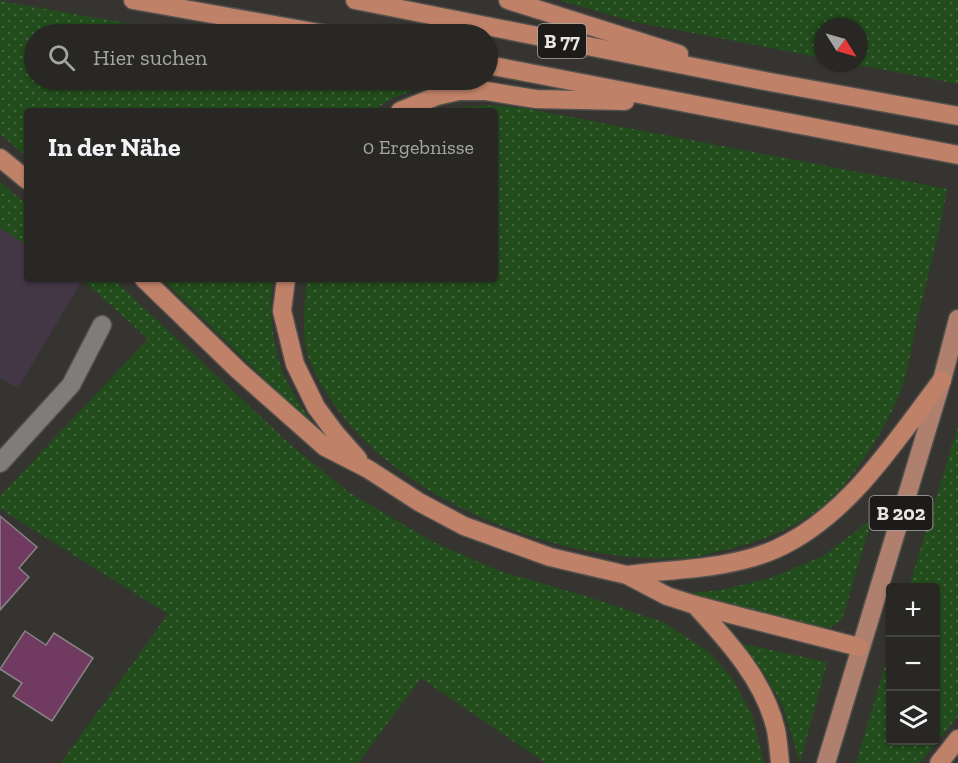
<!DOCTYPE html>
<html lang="de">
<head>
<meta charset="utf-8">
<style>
	:root { --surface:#282724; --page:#343331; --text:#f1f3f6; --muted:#a5a5a6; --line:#444441 }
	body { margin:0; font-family:"Zilla Slab",serif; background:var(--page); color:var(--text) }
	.controls { position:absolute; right:18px; bottom:18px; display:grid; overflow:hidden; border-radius:6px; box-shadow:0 2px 4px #0004 }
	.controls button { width:54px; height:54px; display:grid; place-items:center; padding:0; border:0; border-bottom:2px solid var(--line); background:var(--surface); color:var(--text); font:30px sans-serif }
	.compass { position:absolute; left:814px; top:18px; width:54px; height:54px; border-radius:50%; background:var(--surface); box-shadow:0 2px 4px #0004; rotate:127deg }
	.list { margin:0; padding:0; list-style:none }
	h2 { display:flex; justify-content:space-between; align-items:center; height:78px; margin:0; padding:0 24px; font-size:26px }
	h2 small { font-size:20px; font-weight:400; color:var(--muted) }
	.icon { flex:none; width:33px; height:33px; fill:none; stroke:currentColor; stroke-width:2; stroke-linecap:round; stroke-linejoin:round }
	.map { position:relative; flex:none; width:958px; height:763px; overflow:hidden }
	.search { position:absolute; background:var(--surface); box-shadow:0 2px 4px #0004; left:24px; top:24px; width:474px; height:66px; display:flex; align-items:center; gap:15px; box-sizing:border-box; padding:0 21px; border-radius:33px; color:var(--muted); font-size:22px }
	.panel { position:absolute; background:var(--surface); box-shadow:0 2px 4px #0004; left:24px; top:108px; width:474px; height:174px; border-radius:6px }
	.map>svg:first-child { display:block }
	.commercial { fill:#433645 }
	.grass { fill:url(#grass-dots) }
	.building { fill:#703a61; stroke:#888486; stroke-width:1.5 }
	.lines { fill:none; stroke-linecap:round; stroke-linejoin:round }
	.minor-casing { stroke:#52504d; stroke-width:21 }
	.primary-casing { stroke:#52504d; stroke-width:21 }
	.trunk-casing { stroke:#52504d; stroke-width:21 }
	.minor { stroke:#7f7d7a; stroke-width:18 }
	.primary { stroke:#af806d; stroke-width:18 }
	.trunk { stroke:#bf8168; stroke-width:18 }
	.labels { text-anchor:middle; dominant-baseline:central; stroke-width:4.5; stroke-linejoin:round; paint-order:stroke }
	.shield { fill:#1c1b1a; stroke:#aaa9a7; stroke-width:1.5 }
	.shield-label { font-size:20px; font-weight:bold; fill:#e7e6e4 }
</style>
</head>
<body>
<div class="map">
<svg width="958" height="763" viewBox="0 0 958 763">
	<defs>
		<pattern id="grass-dots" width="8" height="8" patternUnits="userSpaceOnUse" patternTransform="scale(1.5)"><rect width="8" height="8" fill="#224c1b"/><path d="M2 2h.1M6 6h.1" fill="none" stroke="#42663c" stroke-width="1.8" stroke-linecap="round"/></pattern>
	</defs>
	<rect width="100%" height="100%" fill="#353430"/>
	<!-- commercial -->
	<polygon class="commercial" points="0,228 27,245 27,279 83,279 18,388 0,378"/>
	<!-- grass -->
	<g class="grass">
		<polygon points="558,0 958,0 958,84 849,63 859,63 859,27 823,27 823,58 635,22"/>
		<polygon points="0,1 189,34 34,34 34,80 439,80 393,98 372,111 27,111 27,157 0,134"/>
		<path d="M 492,105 L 524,108 L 947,189 C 939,235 927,280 916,325 C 911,348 908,374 899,395 C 886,427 862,465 839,491 C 806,526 762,542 716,552 C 707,554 696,558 686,558 C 552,566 358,490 308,356 C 301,336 305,300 307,279 L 495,279 L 495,111 L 444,111 L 451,108 Z"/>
		<polygon points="0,182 27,205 27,245 0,228"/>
		<polygon points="82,279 113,279 293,447 350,493 433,542 500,571 598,600 663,622 708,651 733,679 752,715 764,763 545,763 421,678 358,763 61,763 168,614 0,509 0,496 148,339"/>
		<path d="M 162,279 L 273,279 C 268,312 273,354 288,384 C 296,399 306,413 315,428 Z"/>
		<polygon points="958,426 958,716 920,763 856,763 890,649 890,740 936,740 936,588 909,587"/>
		<polygon points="872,519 842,620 828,629 678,594 721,590 770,578 823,556"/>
		<polygon points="738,643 827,662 800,763 783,707 764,673"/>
	</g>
	<!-- building -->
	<g class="building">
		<polygon points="0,516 37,547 19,568 29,577 0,610"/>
		<polygon points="25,631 46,645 54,633 93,658 52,721 13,696 22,683 0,669"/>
	</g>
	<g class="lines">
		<defs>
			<polyline id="minor" points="0,463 71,385 102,325"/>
			<polyline id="primary" points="826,763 942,380 958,319"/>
			<g id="trunk">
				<polyline points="133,0 325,34"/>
				<polyline points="355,0 770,82 958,116"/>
				<polyline points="508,0 679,54"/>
				<polyline points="488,65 958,155"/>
				<polyline points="400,111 437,96 459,91 486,91 536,99 625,101"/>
				<polyline points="0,158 27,180"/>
				<polyline points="144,279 238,370 325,447 368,469 419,502 464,526 550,557 627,575 667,596 695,605 859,647"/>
				<polyline points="286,279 282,311 295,364 316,407 336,434 358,459"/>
				<path d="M 627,575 C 675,569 731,569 776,549 C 849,516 895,441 942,380"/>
				<path d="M 695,605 C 728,641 765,681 776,730 C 778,741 779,752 780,763"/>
				<polyline points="939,763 958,739"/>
			</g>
		</defs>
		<!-- minor casing -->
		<use href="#minor" class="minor-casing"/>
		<!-- primary casing -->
		<use href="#primary" class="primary-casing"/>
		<!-- trunk casing -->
		<use href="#trunk" class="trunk-casing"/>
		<!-- minor -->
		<use href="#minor" class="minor"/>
		<!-- primary -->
		<use href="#primary" class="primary"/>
		<!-- trunk -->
		<use href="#trunk" class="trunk"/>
	</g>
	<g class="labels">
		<!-- shield labels -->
		<g class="shield">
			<rect x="538" y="24" width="48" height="34" rx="4.5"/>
			<rect x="869.5" y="496" width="63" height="34" rx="4.5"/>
		</g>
		<g class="shield-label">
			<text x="562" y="41">B 77</text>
			<text x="901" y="513">B 202</text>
		</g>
	</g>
</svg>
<div class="controls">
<button>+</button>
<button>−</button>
<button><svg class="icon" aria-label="layers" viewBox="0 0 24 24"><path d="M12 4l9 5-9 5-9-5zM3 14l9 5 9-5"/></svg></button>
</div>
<svg class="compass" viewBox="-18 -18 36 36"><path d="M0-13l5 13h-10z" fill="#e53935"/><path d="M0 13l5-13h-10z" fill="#a5a5a6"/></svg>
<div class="search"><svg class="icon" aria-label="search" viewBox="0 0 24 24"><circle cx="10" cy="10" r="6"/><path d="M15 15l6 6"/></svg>Hier suchen</div>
<section class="panel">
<h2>In der Nähe<small>0 Ergebnisse</small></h2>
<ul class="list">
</ul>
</section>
</div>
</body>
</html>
